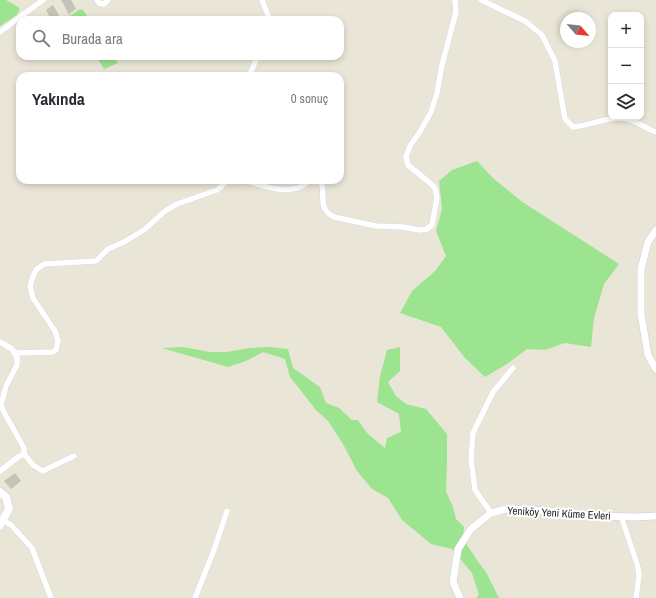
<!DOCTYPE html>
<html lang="tr">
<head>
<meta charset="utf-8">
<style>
	:root { --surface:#fff; --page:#f7f7f7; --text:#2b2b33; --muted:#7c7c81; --line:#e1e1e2 }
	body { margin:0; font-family:"Archivo Narrow",sans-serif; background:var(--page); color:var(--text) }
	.controls { position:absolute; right:12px; top:12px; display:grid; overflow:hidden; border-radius:8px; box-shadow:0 2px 6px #0003 }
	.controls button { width:36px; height:36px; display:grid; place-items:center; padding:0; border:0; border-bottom:1px solid var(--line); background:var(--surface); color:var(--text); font:20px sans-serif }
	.compass { position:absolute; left:560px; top:12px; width:36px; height:36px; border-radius:50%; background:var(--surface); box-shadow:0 2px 6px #0003; rotate:118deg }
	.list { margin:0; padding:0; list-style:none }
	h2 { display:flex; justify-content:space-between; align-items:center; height:52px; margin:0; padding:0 16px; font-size:17px }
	h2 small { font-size:13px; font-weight:400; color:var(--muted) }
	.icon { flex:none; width:22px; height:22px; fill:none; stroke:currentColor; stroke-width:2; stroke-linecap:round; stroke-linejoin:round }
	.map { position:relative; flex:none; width:656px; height:598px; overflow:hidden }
	.search { position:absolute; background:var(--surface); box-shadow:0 2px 6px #0003; left:16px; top:16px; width:328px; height:44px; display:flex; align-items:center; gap:10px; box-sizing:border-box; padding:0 14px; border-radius:12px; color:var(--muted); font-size:15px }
	.panel { position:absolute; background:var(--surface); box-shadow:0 2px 6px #0003; left:16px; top:72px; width:328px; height:112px; border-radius:12px }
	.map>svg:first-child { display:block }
	.green { fill:#9ce490 }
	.building { fill:#c5c2b7 }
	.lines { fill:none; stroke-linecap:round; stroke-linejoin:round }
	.minor-casing { stroke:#cccce1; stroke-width:6 }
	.tertiary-casing { stroke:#cccce1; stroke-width:8 }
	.secondary-casing { stroke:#cccce1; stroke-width:9 }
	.minor { stroke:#fff; stroke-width:5.5 }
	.tertiary { stroke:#fff; stroke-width:7 }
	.secondary { stroke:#fff; stroke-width:8 }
	.labels { text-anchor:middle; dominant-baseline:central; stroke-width:4; stroke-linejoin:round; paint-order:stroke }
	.street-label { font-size:11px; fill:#272727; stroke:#fff }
</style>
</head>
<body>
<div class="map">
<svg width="656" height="598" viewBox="0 0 656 598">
	<rect width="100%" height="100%" fill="#eae6d7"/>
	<!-- green -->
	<g class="green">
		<polygon points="0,0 6,0 20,8 17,15 0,26"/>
		<polygon points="80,9 83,10 90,20 72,20 70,16"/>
		<polygon points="96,56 113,56 118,63 104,69"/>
		<polygon points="477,161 493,178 521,201 619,264 604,284 594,318 591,347 565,343 545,350 527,349 507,364 485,377 465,358 441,327 400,313 412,291 435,271 446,256 436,231 442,209 439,181 452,170"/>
		<polygon points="183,347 210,352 227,352 249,348 270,347 288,349 293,368 320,387 326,403 339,408 352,420 358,420 367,433 385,448 387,438 401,432 399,414 377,402 380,376 387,350 400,347 400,371 388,382 396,396 406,404 426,409 447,434 447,463 446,491 453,507 456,519 464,527 463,539 479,563 486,572 499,598 476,598 479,595 472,573 452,549 431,544 402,520 388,498 372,489 357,471 343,444 328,421 316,410 290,377 285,359 263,352 246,361 228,367 162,348"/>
	</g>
	<!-- building -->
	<g class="building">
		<polygon points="61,0 71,0 76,9 70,13 70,16"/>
		<polygon points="53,5 59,15 51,20 46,10"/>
		<polygon points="15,473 21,481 11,489 4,481"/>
	</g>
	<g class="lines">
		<defs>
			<g id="minor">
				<polyline points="97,0 99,3 104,4 108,0"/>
				<polyline points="262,0 269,18 269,20"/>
				<path d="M 481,0 L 525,21 L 542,35 L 555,61 L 565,119 L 573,127 C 590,126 611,115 627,119 C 636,121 644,127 653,131 L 656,132"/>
				<polyline points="0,32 32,8 43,0"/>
				<polyline points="249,76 258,56"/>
				<path d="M 243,180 C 260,185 283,194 300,187 C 304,185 307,182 311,180"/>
				<path d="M 319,180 L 321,181 C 326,196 317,208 334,217 L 376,226 L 403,227 L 419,230 L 427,229 L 432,225 L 437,198 L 435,188 L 430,183 L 408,165 L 406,157 L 410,146 L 421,130 L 431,112 L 437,93 L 442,65 L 456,12 L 455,0"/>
				<polyline points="0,342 12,349 17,357 17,365 6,386 1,405 4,412 24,448 24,454 18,457 0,471"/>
				<polyline points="14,353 53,352 56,350 58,341 55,331 33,298 30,286 33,276 36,270 44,264 96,261 108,249 124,242 144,230 165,211 177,204 217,190 222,186 227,180"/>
				<polyline points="24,454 33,465 43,471 51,467 74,456"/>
				<polyline points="491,513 475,490 471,459 473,433 493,392 513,368"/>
				<polyline points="621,516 638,567 639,576 636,598"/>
				<polyline points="3,520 11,525 32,548 51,598"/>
				<polyline points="195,598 214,550 227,511"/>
			</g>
			<g id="tertiary">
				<polyline points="656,230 648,242 641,269 641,314 648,355 656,369"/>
				<polyline points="460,598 453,582 458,549 471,529 491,513 506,509 547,511 597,516 635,517 656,516"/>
			</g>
			<polyline id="secondary" points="0,492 6,497 9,509 0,525"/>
		</defs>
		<!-- minor casing -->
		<use href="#minor" class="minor-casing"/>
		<!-- tertiary casing -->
		<use href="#tertiary" class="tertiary-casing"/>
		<!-- secondary casing -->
		<use href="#secondary" class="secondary-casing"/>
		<!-- minor -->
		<use href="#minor" class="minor"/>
		<!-- tertiary -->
		<use href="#tertiary" class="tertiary"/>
		<!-- secondary -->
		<use href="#secondary" class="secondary"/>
	</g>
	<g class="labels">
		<!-- street labels -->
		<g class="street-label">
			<text transform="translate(559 513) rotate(3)">Yeniköy Yeni Küme Evleri</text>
		</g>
	</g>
</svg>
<div class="controls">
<button>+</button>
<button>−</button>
<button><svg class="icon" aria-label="layers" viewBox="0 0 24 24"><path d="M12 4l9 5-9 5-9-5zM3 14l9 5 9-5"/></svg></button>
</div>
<svg class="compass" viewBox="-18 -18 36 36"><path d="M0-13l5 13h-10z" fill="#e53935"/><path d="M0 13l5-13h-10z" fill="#7c7c81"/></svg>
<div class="search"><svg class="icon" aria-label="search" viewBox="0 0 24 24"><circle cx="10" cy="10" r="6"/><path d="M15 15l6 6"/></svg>Burada ara</div>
<section class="panel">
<h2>Yakında<small>0 sonuç</small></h2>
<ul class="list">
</ul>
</section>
</div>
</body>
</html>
